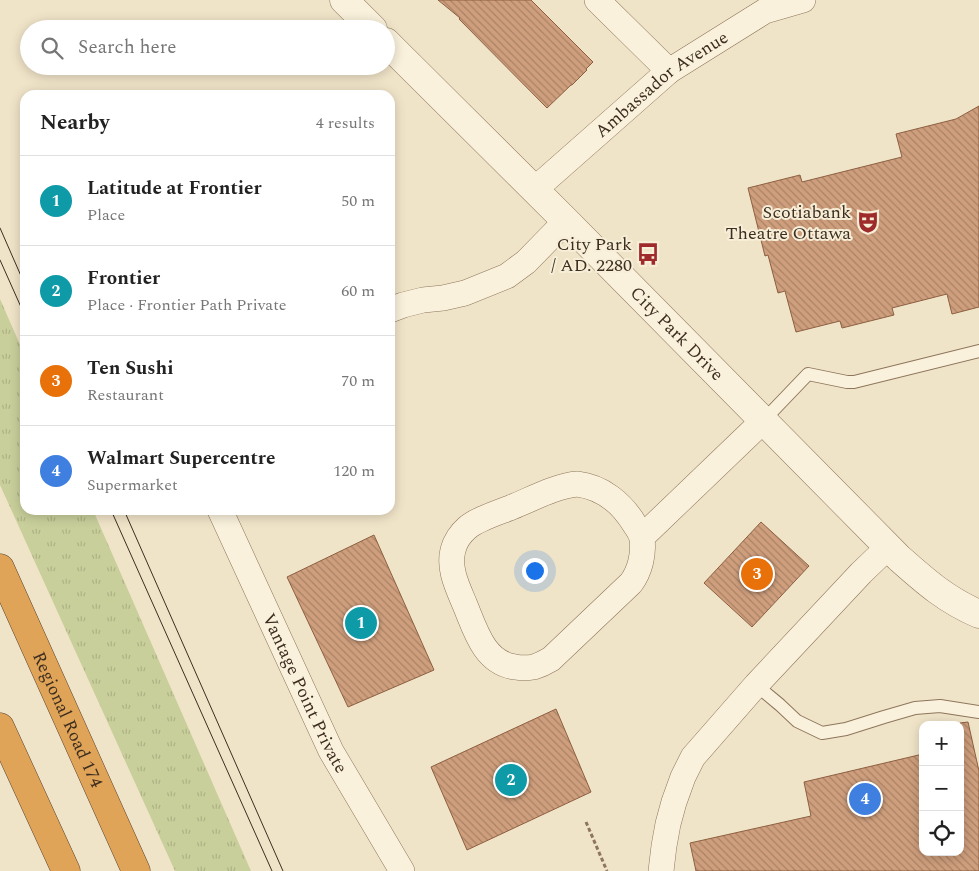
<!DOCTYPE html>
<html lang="en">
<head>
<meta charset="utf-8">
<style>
	:root { --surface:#fff; --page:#f2f2f2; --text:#222; --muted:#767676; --line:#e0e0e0; --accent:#9e2a2b }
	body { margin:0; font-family:Spectral,serif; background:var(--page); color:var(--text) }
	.controls { position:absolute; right:15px; bottom:15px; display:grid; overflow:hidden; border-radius:10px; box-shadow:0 2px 12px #0003 }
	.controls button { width:45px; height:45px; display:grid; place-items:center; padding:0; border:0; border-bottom:1px solid var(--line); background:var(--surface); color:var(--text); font:25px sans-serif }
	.you { position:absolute; left:534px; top:570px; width:18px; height:18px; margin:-12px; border:4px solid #fff; border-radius:50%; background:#1a73e8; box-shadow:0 0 0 8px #1a73e833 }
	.badge { display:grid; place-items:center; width:32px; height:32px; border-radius:50%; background:var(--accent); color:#fff; font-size:16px; font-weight:700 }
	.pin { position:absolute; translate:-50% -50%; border:2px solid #fff; box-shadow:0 1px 5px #0006 }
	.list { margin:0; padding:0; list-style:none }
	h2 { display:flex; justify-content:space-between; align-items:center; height:65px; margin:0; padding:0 20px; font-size:21px }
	h2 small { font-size:16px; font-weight:400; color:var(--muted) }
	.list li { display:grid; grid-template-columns:32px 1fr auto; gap:15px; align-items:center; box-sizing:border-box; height:90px; padding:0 20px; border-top:1px solid var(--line) }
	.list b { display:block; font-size:19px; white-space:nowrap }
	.list p { margin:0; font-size:16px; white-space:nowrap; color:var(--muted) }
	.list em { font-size:16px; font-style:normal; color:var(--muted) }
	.icon { flex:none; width:28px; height:28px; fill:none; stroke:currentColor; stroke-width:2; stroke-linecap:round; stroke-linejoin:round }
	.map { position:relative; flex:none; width:979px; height:871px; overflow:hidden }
	.search { position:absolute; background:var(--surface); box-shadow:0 2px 12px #0003; left:20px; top:20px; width:375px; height:55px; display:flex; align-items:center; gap:12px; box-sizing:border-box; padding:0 18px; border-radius:28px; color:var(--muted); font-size:19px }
	.panel { position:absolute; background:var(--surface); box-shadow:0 2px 12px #0003; left:20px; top:90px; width:375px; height:425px; border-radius:15px }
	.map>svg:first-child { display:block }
	.grass { fill:url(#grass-tufts) }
	.building { fill:url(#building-back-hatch); stroke:#8d5f41 }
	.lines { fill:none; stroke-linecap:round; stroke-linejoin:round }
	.service-casing { stroke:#8d765c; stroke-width:14 }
	.minor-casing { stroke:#8d765c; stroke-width:26 }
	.tertiary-casing { stroke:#8d765c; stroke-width:29 }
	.motorway-casing { stroke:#5b4430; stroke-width:29 }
	.path { stroke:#8d765c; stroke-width:3; stroke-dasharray:4 2.5; stroke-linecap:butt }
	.service { stroke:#faf1dc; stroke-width:12 }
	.minor { stroke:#faf1dc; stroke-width:25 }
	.tertiary { stroke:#faf1dc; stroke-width:28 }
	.motorway { stroke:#e0a458; stroke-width:28 }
	.tram { stroke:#3d2e20; stroke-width:1 }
	.labels { text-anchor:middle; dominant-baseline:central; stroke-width:4; stroke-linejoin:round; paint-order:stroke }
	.street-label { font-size:18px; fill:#3d2e20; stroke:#f7eed8 }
	.poi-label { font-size:18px; fill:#3d2e20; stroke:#f7eed8; text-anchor:end }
</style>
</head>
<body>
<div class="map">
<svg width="979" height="871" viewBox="0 0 979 871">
	<defs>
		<pattern id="grass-tufts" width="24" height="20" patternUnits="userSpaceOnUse" patternTransform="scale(1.25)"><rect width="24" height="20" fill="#c9cf9b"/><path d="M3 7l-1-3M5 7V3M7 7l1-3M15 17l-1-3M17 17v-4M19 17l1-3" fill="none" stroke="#aeb285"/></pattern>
		<pattern id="building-back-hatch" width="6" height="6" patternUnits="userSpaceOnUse" patternTransform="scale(1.25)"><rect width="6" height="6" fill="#cf9f7d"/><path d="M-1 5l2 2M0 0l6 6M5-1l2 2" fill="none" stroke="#a98266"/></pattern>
	</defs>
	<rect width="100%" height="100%" fill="#f0e4c8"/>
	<!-- grass -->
	<polygon class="grass" points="0,299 25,356 25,510 93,510 251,871 175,871 0,485"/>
	<!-- building -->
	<g class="building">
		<polygon points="438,0 531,0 593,62 586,69 587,70 572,85 571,85 547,108 459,19 460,18"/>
		<polygon points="979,106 979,307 952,314 947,294 892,308 894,315 842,328 840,321 796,332 785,291 778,293 768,255 765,256 748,188 800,175 802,182 902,157 896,134 956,119"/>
		<polygon points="761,522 809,566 752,627 704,583"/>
		<polygon points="374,535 434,670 348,707 287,577"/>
		<polygon points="556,709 591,792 467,850 431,767"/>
		<polygon points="968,722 979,771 979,871 696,871 690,843 811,816 804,782 923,754 923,852 960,852 960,723"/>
	</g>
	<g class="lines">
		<defs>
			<g id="service">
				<polyline points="763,421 808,374 847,382 854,382 979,351"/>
				<polyline points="756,685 780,705 797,721 822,733 846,729 884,717 915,708 940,706 979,712"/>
			</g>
			<g id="minor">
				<polyline points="597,0 669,71"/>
				<path id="s1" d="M 534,190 L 669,71 L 765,11 L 803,0"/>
				<polyline points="390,310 403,305 423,300 443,298 465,293 507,276 526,262 566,221"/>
				<path d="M 577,484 C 602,487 622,503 635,525 C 638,529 641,534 642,539 C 644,554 640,571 631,583 L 551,659 C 546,662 540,665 534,667 C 527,668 521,668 515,667 C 484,663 475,629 465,605 C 458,588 448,569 453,550 C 455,542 461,533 467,528 C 477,519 500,512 512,507 C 532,499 556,486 577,484 Z"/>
				<path id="s2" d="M 220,510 L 331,751 L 402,871"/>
				<polyline points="642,537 763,421"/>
				<polyline points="661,871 664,846 668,824 674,802 683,777 693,757 756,685 861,573 888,547"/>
			</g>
			<g id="tertiary">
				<polyline points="344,0 373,29"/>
				<path id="s3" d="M 386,42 L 566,221 L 899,558 C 925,581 946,600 979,614"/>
			</g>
			<g id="motorway">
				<path id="s4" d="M 0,568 L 136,871"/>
				<polyline points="0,727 66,871"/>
			</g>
		</defs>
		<!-- service casing -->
		<use href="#service" class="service-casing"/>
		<!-- minor casing -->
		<use href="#minor" class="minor-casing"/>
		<!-- tertiary casing -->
		<use href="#tertiary" class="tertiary-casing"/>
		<!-- motorway casing -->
		<use href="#motorway" class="motorway-casing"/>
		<!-- path -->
		<polyline class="path" points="586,822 607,871"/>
		<!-- service -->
		<use href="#service" class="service"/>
		<!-- minor -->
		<use href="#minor" class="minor"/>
		<!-- tertiary -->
		<use href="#tertiary" class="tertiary"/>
		<!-- motorway -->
		<use href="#motorway" class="motorway"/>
		<!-- tram -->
		<g class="tram">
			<polyline points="0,228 25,285"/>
			<polyline points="0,260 25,316"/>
			<polyline points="111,510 272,871"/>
			<polyline points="124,510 283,871"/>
		</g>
	</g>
	<!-- icons -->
	<defs>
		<symbol id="theatre-bare" viewBox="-9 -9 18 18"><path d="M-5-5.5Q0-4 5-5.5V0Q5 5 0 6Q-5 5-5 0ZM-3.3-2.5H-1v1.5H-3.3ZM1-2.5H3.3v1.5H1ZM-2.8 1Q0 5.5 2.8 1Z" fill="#9e2a2b" stroke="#f7eed8" stroke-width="2.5" paint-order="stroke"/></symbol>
		<symbol id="bus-bare" viewBox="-9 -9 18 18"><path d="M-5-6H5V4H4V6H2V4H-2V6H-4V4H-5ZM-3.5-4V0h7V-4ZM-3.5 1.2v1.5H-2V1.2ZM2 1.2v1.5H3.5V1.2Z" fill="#9e2a2b" stroke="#f7eed8" stroke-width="2.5" paint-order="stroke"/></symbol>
	</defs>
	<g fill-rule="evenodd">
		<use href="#theatre-bare" x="852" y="206" width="32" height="32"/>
		<use href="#bus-bare" x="632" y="238" width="32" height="32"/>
	</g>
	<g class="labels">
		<!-- street labels -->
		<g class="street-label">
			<text stroke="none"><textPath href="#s1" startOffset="166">Ambassador Avenue</textPath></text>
			<text stroke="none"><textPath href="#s3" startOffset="412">City Park Drive</textPath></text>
			<text stroke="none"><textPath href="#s2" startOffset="202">Vantage Point Private</textPath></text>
			<text stroke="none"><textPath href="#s4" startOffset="166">Regional Road 174</textPath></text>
		</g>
		<!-- poi labels -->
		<g class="poi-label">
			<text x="851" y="212">Scotiabank<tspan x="851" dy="21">Theatre Ottawa</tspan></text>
			<text x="632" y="244">City Park<tspan x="632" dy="21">/ AD. 2280</tspan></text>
		</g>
	</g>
</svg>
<div class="controls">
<button>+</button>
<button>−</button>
<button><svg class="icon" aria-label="locate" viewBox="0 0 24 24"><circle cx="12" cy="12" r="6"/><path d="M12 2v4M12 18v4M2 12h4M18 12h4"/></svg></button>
</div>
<div class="you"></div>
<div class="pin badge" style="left:361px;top:623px;background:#0f9aa8">1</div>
<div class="pin badge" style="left:511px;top:780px;background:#0f9aa8">2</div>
<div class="pin badge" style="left:757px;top:574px;background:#e8710a">3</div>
<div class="pin badge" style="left:865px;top:799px;background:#3f7fe0">4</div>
<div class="search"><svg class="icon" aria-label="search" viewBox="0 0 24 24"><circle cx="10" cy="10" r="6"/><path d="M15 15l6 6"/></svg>Search here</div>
<section class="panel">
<h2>Nearby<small>4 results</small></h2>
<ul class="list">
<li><span class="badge" style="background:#0f9aa8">1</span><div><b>Latitude at Frontier</b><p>Place</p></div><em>50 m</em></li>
<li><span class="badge" style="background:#0f9aa8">2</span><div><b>Frontier</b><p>Place · Frontier Path Private</p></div><em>60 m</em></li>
<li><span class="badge" style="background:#e8710a">3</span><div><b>Ten Sushi</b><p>Restaurant</p></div><em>70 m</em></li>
<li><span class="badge" style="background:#3f7fe0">4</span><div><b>Walmart Supercentre</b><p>Supermarket</p></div><em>120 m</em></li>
</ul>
</section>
</div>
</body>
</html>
